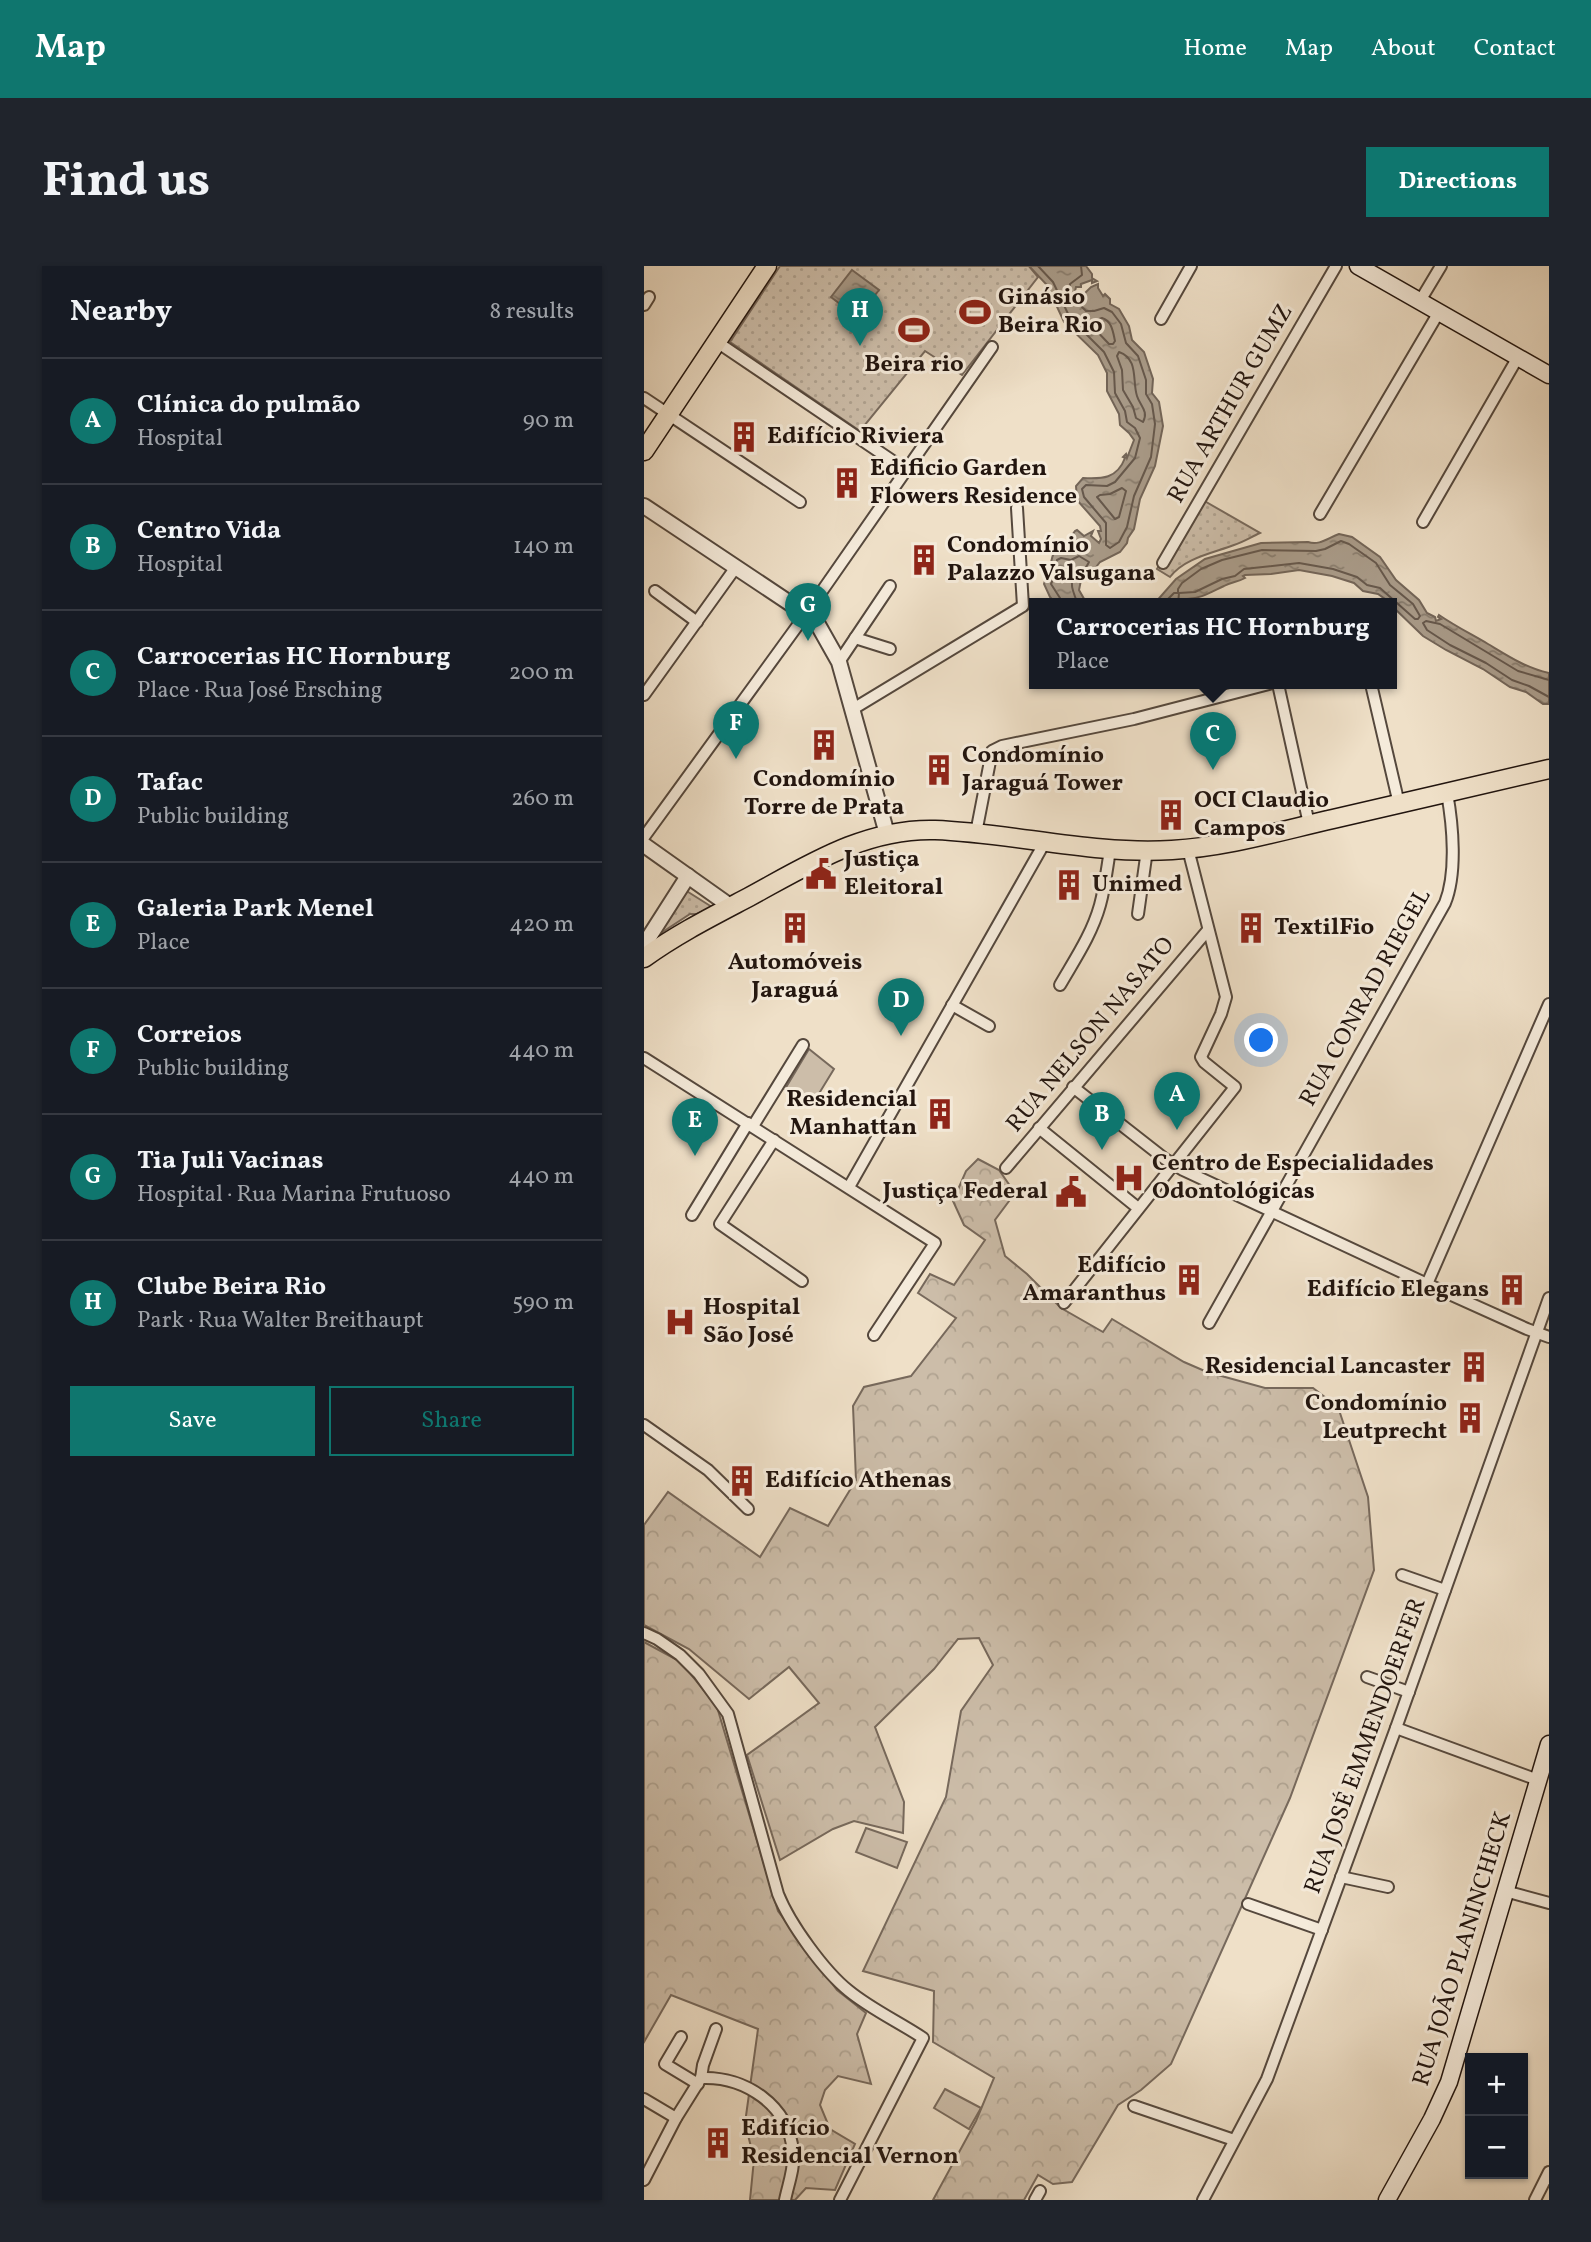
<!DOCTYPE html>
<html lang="en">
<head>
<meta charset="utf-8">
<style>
	:root { --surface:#171b24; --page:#20242c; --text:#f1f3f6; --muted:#9ea1a6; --line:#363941; --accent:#0f766e }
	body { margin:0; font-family:Vollkorn,serif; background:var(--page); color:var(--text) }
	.controls { position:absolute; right:21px; bottom:21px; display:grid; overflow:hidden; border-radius:0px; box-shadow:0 2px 5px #0004 }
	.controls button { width:63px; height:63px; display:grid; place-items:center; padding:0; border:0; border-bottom:2px solid var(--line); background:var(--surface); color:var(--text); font:35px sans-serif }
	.you { position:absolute; left:618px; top:775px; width:24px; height:24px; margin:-18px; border:5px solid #fff; border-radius:50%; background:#1a73e8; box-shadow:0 0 0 10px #1a73e833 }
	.badge { display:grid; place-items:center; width:46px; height:46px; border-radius:50%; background:var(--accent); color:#fff; font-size:23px; font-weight:700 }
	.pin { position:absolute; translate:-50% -58px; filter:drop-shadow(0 2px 4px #0008) }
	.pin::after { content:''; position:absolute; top:37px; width:24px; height:21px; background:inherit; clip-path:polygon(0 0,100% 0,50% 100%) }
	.popup { position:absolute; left:385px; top:332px; width:368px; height:91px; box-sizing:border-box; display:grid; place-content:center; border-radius:0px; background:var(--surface); filter:drop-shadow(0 2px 5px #0005); font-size:23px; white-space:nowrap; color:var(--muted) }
	.popup b { font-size:26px; color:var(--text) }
	.popup::after { content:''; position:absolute; left:50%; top:100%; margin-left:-14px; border:14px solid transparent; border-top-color:var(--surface) }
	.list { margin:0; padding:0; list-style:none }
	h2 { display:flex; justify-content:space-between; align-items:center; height:91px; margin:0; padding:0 28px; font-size:30px }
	h2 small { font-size:23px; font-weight:400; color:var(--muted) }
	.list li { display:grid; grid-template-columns:46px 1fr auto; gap:21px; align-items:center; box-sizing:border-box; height:126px; padding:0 28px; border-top:2px solid var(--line) }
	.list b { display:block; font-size:26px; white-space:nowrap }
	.list p { margin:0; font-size:23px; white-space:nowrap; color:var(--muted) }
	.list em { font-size:23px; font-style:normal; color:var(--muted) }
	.actions { display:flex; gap:14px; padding:21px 28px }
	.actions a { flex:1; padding:16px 0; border:2px solid var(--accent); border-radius:0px; text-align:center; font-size:24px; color:var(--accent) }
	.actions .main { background:var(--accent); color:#fff }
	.map { position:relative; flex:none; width:905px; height:1934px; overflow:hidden; border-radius:0px }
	header { display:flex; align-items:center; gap:42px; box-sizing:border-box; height:98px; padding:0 35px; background:var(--accent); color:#fff }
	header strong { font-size:33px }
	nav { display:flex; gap:38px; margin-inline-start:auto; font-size:24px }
	.intro { display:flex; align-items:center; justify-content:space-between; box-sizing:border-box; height:168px; padding:0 42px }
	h1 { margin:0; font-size:49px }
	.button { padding:18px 32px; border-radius:0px; background:var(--accent); color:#fff; font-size:24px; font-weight:700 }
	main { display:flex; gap:42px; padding:0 42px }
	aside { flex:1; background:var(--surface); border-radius:0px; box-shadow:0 2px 5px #0004 }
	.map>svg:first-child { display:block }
	.grass { fill:#ccbda9; stroke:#77695c; stroke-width:2 }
	.forest { fill:url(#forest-crowns); stroke:#77695c; stroke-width:2 }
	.park { fill:url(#park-dots); stroke:#77695c; stroke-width:2 }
	.water { fill:url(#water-ripples); stroke:#736558; stroke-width:2 }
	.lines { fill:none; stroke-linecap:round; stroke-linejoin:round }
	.shore { stroke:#66584c; stroke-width:2 }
	.minor-casing { stroke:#55483d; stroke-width:14 }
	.tertiary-casing { stroke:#55483d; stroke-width:18 }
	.secondary-casing { stroke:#22150f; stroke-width:19 }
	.primary-casing { stroke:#22150f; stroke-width:21 }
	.minor { stroke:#f5ebdb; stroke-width:10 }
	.tertiary { stroke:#f5ebdb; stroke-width:14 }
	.secondary { stroke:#f5ebdb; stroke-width:16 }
	.primary { stroke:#efe0c8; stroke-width:18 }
	.labels { text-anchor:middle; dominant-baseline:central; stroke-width:6; stroke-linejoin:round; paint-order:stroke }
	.poi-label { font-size:24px; font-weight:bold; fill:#22150f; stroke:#f5ebdb; text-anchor:start }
	.street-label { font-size:24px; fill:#22150f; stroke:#f5ebdb }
</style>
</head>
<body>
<header>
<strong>Map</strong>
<nav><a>Home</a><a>Map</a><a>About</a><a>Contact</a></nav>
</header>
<div class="intro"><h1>Find us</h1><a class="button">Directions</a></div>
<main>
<aside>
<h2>Nearby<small>8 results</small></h2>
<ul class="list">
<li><span class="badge">A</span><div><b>Clínica do pulmão</b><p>Hospital</p></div><em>90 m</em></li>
<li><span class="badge">B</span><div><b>Centro Vida</b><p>Hospital</p></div><em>140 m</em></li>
<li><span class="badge">C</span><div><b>Carrocerias HC Hornburg</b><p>Place · Rua José Ersching</p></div><em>200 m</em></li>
<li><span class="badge">D</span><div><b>Tafac</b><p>Public building</p></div><em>260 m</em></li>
<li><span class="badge">E</span><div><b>Galeria Park Menel</b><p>Place</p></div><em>420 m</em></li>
<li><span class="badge">F</span><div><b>Correios</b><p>Public building</p></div><em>440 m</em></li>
<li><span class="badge">G</span><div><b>Tia Juli Vacinas</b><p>Hospital · Rua Marina Frutuoso</p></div><em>440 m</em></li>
<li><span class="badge">H</span><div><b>Clube Beira Rio</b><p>Park · Rua Walter Breithaupt</p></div><em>590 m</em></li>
</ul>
<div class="actions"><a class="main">Save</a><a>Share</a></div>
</aside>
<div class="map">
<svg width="905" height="1934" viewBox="0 0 905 1934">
	<defs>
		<pattern id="forest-crowns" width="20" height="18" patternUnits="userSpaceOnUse" patternTransform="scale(1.75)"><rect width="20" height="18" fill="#ccbda9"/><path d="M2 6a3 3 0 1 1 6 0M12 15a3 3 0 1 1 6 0" fill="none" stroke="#afa290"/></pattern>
		<pattern id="park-dots" width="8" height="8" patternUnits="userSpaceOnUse" patternTransform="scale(1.75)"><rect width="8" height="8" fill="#ccbda9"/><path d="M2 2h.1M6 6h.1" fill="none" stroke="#afa290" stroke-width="1.8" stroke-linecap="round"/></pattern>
		<pattern id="water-ripples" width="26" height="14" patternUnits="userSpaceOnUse" patternTransform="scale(1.75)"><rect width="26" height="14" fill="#a99b89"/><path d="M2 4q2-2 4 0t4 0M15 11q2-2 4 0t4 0" fill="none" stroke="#897d6e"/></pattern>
	</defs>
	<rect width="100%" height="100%" fill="#efe0c8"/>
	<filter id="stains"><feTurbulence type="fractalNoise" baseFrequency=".00286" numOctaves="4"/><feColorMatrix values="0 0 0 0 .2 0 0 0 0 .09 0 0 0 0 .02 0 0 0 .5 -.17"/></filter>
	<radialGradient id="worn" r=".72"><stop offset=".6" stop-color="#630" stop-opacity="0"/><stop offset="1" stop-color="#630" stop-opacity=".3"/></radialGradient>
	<!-- grass -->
	<g class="grass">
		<polygon points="165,783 190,803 168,839 141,823"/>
		<polygon points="222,1562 263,1576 253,1602 212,1586"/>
		<polygon points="301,1823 337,1842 325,1863 290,1842"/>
	</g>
	<!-- forest -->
	<g class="forest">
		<polygon points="334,893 355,904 371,927 351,954 361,990 383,1008 417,1042 459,1066 468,1053 540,1096 563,1106 621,1122 669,1122 694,1141 724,1231 730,1304 646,1532 527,1798 497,1824 474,1839 428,1916 409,1918 394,1909 380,1934 289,1934 332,1855 350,1812 289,1776 290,1725 219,1705 302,1531 317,1445 349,1399 335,1372 314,1373 290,1403 231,1461 260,1536 259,1567 210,1555 189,1563 136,1594 103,1489 175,1437 145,1401 105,1433 45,1383 0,1359 0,1259 24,1226 116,1291 146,1242 184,1260 212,1214 209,1140 220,1121 267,1110 312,1052 274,1027 286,1008 310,1019 341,974 320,959 309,935 322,905"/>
		<polygon points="0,1376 37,1396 73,1441 134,1645 193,1724 222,1747 213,1768 227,1818 194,1810 181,1824 176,1839 186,1863 211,1878 191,1924 162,1922 151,1934 106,1934 110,1893 101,1857 114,1763 27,1729 0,1776"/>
	</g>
	<!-- park -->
	<g class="park">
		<polygon points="136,0 385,0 394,11 318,109 281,85 216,165 86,76"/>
		<path d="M 557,233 L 616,267 C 607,271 599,276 590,279 C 569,287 540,292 526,311 L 513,303 Z"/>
		<polygon points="41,624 68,641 53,648 46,648 11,671 30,645 34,634"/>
	</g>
	<!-- water -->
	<g class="water">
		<path d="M 385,0 L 442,0 L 448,8 L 448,12 L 453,15 L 448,17 L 448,14 L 437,18 L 437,21 L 432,21 L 431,25 L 438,30 L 447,21 L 454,18 L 454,22 L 459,30 L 461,28 L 466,33 L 466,38 L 475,43 L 485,60 L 488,74 L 500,86 L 509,113 L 508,127 L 515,136 L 519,160 L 511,200 L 496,233 L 490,263 L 484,272 L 483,277 L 476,286 L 456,296 L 445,310 L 437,314 L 435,324 L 443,338 L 412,338 L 406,331 L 400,318 C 401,314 403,310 405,306 C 409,295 405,286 418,282 L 424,288 L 427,287 L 426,272 L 431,265 L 433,264 L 440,270 L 449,265 L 447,270 L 455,277 L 457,273 L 454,265 L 457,265 L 456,260 L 433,234 L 432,220 L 439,212 C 458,213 473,213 481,192 L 479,191 L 482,188 L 483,192 L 490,174 L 485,167 L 476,159 L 475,148 L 463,125 L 463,107 L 454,89 L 420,56 L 403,19 Z"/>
		<polygon points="208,4 235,24 224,38 210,28 200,41 187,31"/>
		<path d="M 695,268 L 708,271 L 736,291 L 752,314 L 775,334 L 783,347 L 791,351 L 792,355 L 797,353 L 794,351 L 795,349 C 811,360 827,368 844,378 C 864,390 882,402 905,407 L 905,438 L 899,438 L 882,426 L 866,421 L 839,403 L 802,384 L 779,370 L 748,340 L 748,338 L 734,328 L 719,325 L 710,317 L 688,310 L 655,304 L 627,308 L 601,309 L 599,310 L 601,312 C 594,316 587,316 580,320 C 567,326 556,333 543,333 L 539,338 L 510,338 L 532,313 L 561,293 L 617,277 L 664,276 C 675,280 684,272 695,268 Z"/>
	</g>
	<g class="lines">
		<!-- shore -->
		<g class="shore">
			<polyline points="394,0 409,16 426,52 460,86 470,106 471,127 481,145 483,156 491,162 496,172 491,192 471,216 463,220 442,219 438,223 440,231 462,257 462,279 466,282 475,276 483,261 490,230 507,191 511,158 508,138 502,128 502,114 494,90 482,77 477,58 468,46 460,42 450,45 442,45 425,28 426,18 438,9 437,0"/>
			<path d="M 458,52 C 468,55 469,66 471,75 L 469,78 L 465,78 L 447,59 L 449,55 Z"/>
			<path d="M 475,86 C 495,93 488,115 493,130 C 496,140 505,145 499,156 L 492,152 L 489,141 L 479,124 L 478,104 L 473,90 Z"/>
			<polygon points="478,222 482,225 475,251 471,253 453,231 456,229 466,228"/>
			<path d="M 416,338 L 416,332 L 407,318 L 412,306 L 413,294 L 417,292 L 427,294 L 435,290 L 445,296 C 435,318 419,304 434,338"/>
			<polyline points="519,338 530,327 534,327 534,323 538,317 557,303 578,294 618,284 672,285 681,283 697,275 705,278 732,297 746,319 769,338 776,350 774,353 771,353 736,322 723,319 713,311 689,303 655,297 600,303 591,310 578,313 551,326 535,327 534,338"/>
			<polyline points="905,414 874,405 796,358 782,355 779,357 783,364 806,379 842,397 868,414 885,420 905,431"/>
		</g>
		<defs>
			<g id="minor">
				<polyline points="776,35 797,0"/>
				<polyline points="0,39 5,31"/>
				<polyline points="517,53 547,0"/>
				<polyline points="73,76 262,204"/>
				<polyline points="0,132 156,236"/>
				<polyline points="676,248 795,46"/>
				<polyline points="779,256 874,91"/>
				<polyline points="519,297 692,0"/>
				<polyline points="11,325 53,356"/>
				<polyline points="211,372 246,383"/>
				<polyline points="195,396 246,320"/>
				<polyline points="634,418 665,558"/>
				<polyline points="727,418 755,538"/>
				<polyline points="0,429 92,301"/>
				<polyline points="209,443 379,340 373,242"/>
				<polyline points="332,567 348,485 358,480 490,453 625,418"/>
				<polyline points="0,571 162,348 348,81"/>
				<polyline points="494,648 503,584"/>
				<path d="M 416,719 C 431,693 448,668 456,639 C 461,621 463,602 466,584"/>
				<polyline points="308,739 345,760"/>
				<polyline points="0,792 291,977 230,1069"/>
				<polyline points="429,821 521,893 539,904 783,1018 883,1063 905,1071"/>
				<polyline points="109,860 159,779"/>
				<polyline points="395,862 494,942"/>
				<polyline points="130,874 76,958 158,1015"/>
				<polyline points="362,902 564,664"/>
				<polyline points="205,921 401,576"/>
				<polyline points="48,949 104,857"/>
				<polyline points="783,1018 905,738"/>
				<polyline points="420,1037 591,821 560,796 557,791 577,748 582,731 544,583"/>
				<path d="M 565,1057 L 801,637 C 813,607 809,560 803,527"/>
				<polyline points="0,1159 64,1204 104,1243"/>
				<polyline points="758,1309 801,1324"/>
				<path d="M 0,1367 L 13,1373 L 36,1389 L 55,1408 L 84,1448 L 134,1628 C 146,1658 180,1705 205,1725 C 227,1743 255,1756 279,1772 L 196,1934"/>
				<polyline points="723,1411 765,1426"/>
				<polyline points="752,1462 894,1514"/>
				<polyline points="697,1611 744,1621"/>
				<polyline points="861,1625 905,1637"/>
				<polyline points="604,1638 678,1664"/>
				<polyline points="37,1771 21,1798 54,1818"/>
				<polyline points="57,1812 59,1799 72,1763"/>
				<polyline points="0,1833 32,1852"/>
				<polyline points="490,1840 590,1874"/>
				<path d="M 0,1914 L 32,1852 L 57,1812 C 101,1810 145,1839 149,1886 C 151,1901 144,1919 141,1934"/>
				<polyline points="391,1934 396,1925"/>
				<polyline points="559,1934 623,1813 752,1462 905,1032"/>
				<polyline points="891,1934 905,1906"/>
			</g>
			<g id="tertiary">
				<polyline points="0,240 162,348 173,357 195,396 243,568"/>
				<polyline points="0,579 86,640"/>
				<polyline points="0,679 44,610"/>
			</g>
			<g id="secondary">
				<polyline points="714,0 905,109"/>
				<polyline points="743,1934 788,1853 805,1816 905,1478"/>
			</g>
			<g id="primary">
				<polyline points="0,185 123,0"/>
				<path d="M 0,692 C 33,668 69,650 105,631 C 164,599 221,562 291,564 C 370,567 448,589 528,584 C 583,581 636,565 689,553 C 761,536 833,520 905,503"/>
			</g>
		</defs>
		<!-- minor casing -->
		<use href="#minor" class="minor-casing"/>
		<!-- tertiary casing -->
		<use href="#tertiary" class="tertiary-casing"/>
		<!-- secondary casing -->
		<use href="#secondary" class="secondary-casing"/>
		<!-- primary casing -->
		<use href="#primary" class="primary-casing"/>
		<!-- minor -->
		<use href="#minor" class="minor"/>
		<!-- tertiary -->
		<use href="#tertiary" class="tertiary"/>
		<!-- secondary -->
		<use href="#secondary" class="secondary"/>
		<!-- primary -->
		<use href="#primary" class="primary"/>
	</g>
	<!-- icons -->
	<defs>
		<symbol id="stadium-bare" viewBox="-9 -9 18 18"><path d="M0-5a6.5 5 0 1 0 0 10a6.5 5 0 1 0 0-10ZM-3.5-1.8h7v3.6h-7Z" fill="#8f2418" stroke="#f5ebdb" stroke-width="2.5" paint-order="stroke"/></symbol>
		<symbol id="building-bare" viewBox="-9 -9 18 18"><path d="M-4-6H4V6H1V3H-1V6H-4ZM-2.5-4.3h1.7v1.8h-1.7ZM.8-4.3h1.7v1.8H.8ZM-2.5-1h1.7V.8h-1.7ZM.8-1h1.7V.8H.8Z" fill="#8f2418" stroke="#f5ebdb" stroke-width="2.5" paint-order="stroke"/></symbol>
		<symbol id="civic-bare" viewBox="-9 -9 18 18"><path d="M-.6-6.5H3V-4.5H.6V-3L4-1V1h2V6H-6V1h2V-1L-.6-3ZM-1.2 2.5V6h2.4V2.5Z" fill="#8f2418" stroke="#f5ebdb" stroke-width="2.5" paint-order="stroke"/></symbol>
		<symbol id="hospital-bare" viewBox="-9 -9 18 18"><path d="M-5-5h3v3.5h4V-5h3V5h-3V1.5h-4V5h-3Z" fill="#8f2418" stroke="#f5ebdb" stroke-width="2.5" paint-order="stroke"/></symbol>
	</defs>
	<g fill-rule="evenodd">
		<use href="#stadium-bare" x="309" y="24" width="44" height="44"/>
		<use href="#stadium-bare" x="248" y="42" width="44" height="44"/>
		<use href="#building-bare" x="78" y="149" width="44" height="44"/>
		<use href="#building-bare" x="181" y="195" width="44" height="44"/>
		<use href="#building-bare" x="258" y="272" width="44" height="44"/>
		<use href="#building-bare" x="158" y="457" width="44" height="44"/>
		<use href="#building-bare" x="273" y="482" width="44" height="44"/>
		<use href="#building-bare" x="505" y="527" width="44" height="44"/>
		<use href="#civic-bare" x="155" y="586" width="44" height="44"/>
		<use href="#building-bare" x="403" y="597" width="44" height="44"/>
		<use href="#building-bare" x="129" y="640" width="44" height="44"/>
		<use href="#building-bare" x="585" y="640" width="44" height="44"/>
		<use href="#building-bare" x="274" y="826" width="44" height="44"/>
		<use href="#hospital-bare" x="463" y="890" width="44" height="44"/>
		<use href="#civic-bare" x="405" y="904" width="44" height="44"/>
		<use href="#building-bare" x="523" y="992" width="44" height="44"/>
		<use href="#building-bare" x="846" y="1002" width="44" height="44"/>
		<use href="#hospital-bare" x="14" y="1034" width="44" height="44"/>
		<use href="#building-bare" x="808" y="1079" width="44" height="44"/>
		<use href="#building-bare" x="804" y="1130" width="44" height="44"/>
		<use href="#building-bare" x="76" y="1193" width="44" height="44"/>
		<use href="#building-bare" x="52" y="1855" width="44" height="44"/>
	</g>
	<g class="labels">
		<!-- poi labels -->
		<g class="poi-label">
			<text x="354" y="32">Ginásio<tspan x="354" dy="28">Beira Rio</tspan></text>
			<text x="270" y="99" text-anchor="middle">Beira rio</text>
			<text x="123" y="171">Edifício Riviera</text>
			<text x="226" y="203">Edificio Garden<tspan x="226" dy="28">Flowers Residence</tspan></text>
			<text x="303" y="280">Condomínio<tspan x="303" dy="28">Palazzo Valsugana</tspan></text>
			<text x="318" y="490">Condomínio<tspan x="318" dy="28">Jaraguá Tower</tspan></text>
			<text x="180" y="514" text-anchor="middle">Condomínio<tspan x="180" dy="28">Torre de Prata</tspan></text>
			<text x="550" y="535">OCI Claudio<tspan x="550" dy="28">Campos</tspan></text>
			<text x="200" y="594">Justiça<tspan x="200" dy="28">Eleitoral</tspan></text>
			<text x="448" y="619">Unimed</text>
			<text x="630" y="662">TextilFio</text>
			<text x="151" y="697" text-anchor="middle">Automóveis<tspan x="151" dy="28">Jaraguá</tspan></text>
			<text x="273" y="834" text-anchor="end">Residencial<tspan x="273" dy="28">Manhattan</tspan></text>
			<text x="508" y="898">Centro de Especialidades<tspan x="508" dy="28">Odontológicas</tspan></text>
			<text x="404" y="926" text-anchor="end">Justiça Federal</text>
			<text x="522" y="1000" text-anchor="end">Edifício<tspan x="522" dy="28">Amaranthus</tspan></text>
			<text x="845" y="1024" text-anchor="end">Edifício Elegans</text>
			<text x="59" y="1042">Hospital<tspan x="59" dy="28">São José</tspan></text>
			<text x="807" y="1101" text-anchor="end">Residencial Lancaster</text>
			<text x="803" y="1138" text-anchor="end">Condomínio<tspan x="803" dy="28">Leutprecht</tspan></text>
			<text x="121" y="1215">Edifício Athenas</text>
			<text x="97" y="1863">Edifício<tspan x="97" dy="28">Residencial Vernon</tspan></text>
		</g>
		<!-- street labels -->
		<g class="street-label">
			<text transform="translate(587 138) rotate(-60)">RUA ARTHUR GUMZ</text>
			<text transform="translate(722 732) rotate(-61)">RUA CONRAD RIEGEL</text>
			<text transform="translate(447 769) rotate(-50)">RUA NELSON NASATO</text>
			<text transform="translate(722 1480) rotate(-70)">RUA JOSÉ EMMENDOERFER</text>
			<text transform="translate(819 1683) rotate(-73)">RUA JOÃO PLANINCHECK</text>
		</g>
	</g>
	<rect width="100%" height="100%" filter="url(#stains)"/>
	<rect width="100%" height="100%" fill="url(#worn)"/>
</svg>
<div class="controls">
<button>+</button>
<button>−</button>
</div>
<div class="you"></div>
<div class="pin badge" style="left:533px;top:864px">A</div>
<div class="pin badge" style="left:458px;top:884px">B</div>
<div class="pin badge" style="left:569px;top:504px">C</div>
<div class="popup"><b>Carrocerias HC Hornburg</b>Place</div>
<div class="pin badge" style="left:257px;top:770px">D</div>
<div class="pin badge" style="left:51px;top:890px">E</div>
<div class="pin badge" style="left:92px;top:493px">F</div>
<div class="pin badge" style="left:164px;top:375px">G</div>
<div class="pin badge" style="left:216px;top:80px">H</div>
</div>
</main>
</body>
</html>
